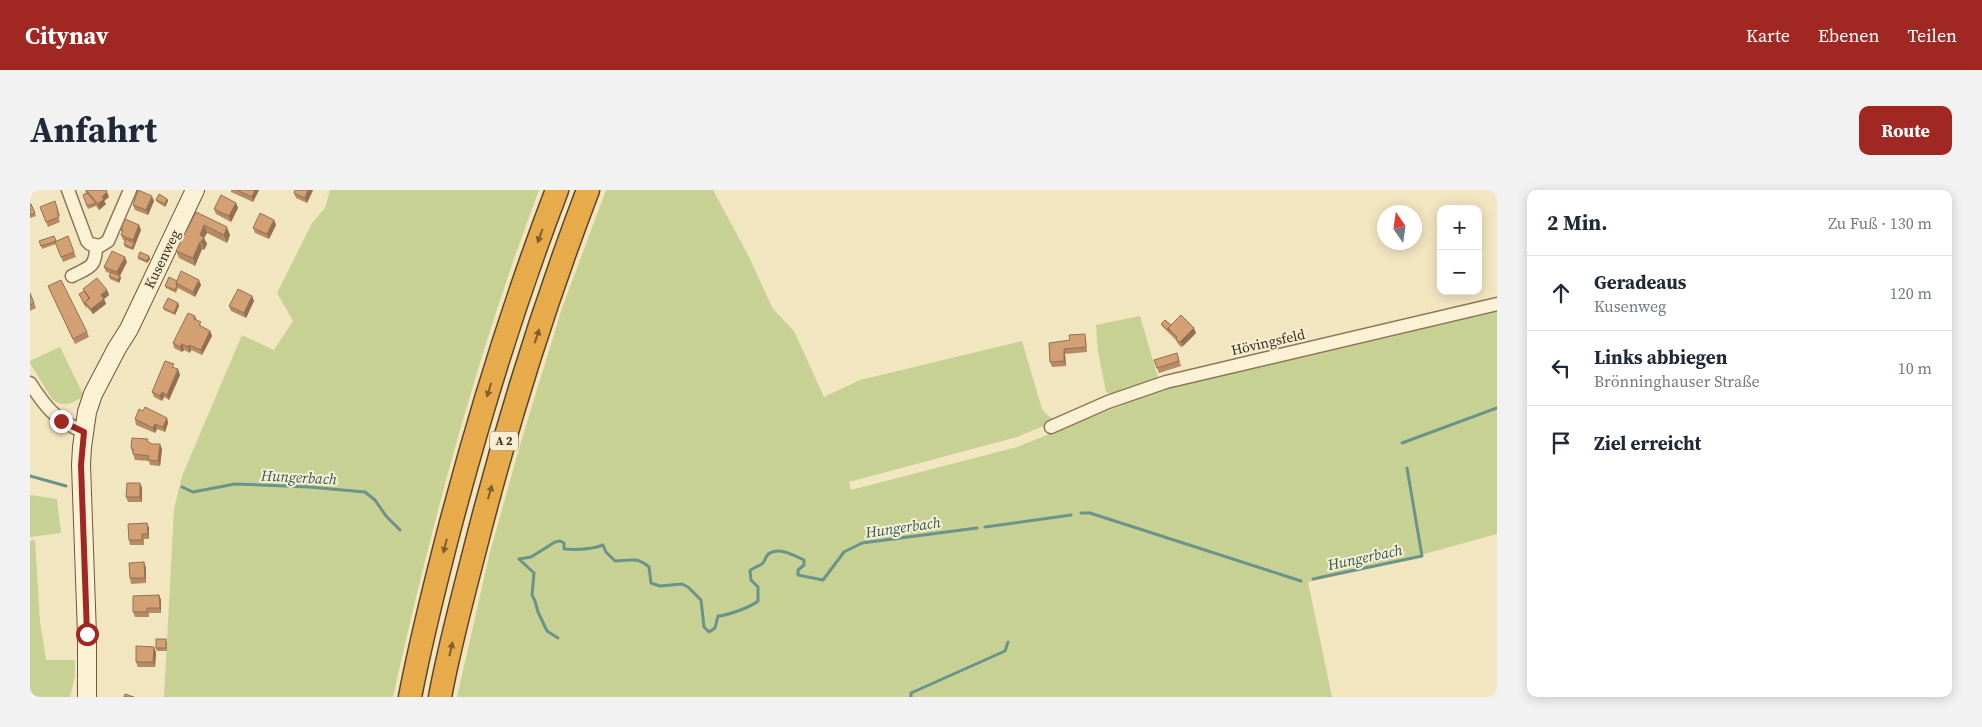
<!DOCTYPE html>
<html lang="de">
<head>
<meta charset="utf-8">
<style>
	:root { --surface:#fff; --page:#f2f2f3; --text:#1f2937; --muted:#747a83; --line:#e0e1e3; --accent:#a12722 }
	body { margin:0; font-family:"Source Serif 4",serif; background:var(--page); color:var(--text) }
	.controls { position:absolute; right:15px; top:15px; display:grid; overflow:hidden; border-radius:10px; box-shadow:0 2px 12px #0003 }
	.controls button { width:45px; height:45px; display:grid; place-items:center; padding:0; border:0; border-bottom:1px solid var(--line); background:var(--surface); color:var(--text); font:25px sans-serif }
	.compass { position:absolute; left:1347px; top:15px; width:45px; height:45px; border-radius:50%; background:var(--surface); box-shadow:0 2px 12px #0003; rotate:347deg }
	.stop { position:absolute; width:15px; height:15px; margin:-11px; border:4px solid #a12722; border-radius:50%; background:#fff }
	.stop.end { background:#a12722; border-color:#fff; box-shadow:0 1px 5px #0008 }
	.list { margin:0; padding:0; list-style:none }
	h2 { display:flex; justify-content:space-between; align-items:center; height:65px; margin:0; padding:0 20px; font-size:21px }
	h2 small { font-size:16px; font-weight:400; color:var(--muted) }
	.list li { display:grid; grid-template-columns:32px 1fr auto; gap:15px; align-items:center; box-sizing:border-box; height:75px; padding:0 20px; border-top:1px solid var(--line) }
	.list b { display:block; font-size:19px; white-space:nowrap }
	.list p { margin:0; font-size:16px; white-space:nowrap; color:var(--muted) }
	.list em { font-size:16px; font-style:normal; color:var(--muted) }
	.icon { flex:none; width:28px; height:28px; fill:none; stroke:currentColor; stroke-width:2; stroke-linecap:round; stroke-linejoin:round }
	.map { position:relative; flex:none; width:1467px; height:507px; overflow:hidden; border-radius:10px }
	header { display:flex; align-items:center; gap:30px; box-sizing:border-box; height:70px; padding:0 25px; background:var(--accent); color:#fff }
	header strong { font-size:24px }
	nav { display:flex; gap:28px; margin-inline-start:auto; font-size:18px }
	.intro { display:flex; align-items:center; justify-content:space-between; box-sizing:border-box; height:120px; padding:0 30px }
	h1 { margin:0; font-size:35px }
	.button { padding:12px 22px; border-radius:10px; background:var(--accent); color:#fff; font-size:18px; font-weight:700 }
	main { display:flex; gap:30px; padding:0 30px }
	aside { flex:1; background:var(--surface); border-radius:10px; box-shadow:0 2px 12px #0003 }
	.map>svg:first-child { display:block }
	.green { fill:#c7d194 }
	.lines { fill:none; stroke-linecap:round; stroke-linejoin:round }
	.stream { stroke:#6a938b; stroke-width:3 }
	.street-casing { stroke:#8d7657; stroke-width:15 }
	.secondary-casing { stroke:#6f573a; stroke-width:20 }
	.highway-casing { stroke:#5a442c; stroke-width:25 }
	.street { stroke:#fbf2d6; stroke-width:12 }
	.secondary { stroke:#fbf2d6; stroke-width:18 }
	.highway { stroke:#e8ab4b; stroke-width:22 }
	.wall { fill:#b58a64 }
	.shaded-wall { fill:#947051 }
	.building { fill:#d3a074; stroke:#947051 }
	.oneway { fill:#805f2f }
	.route { stroke:#a12722; stroke-width:6 }
	.labels { text-anchor:middle; dominant-baseline:central; stroke-width:4; stroke-linejoin:round; paint-order:stroke }
	.shield { fill:#f8efd2; stroke:#746753; stroke-width:1 }
	.shield-label { font-size:12px; font-weight:bold; fill:#3b2d1d }
	.street-label { font-size:14px; fill:#3b2d1d; stroke:#f8efd2 }
	.water-label { font-size:15px; font-style:italic; fill:#2b5c5c; stroke:#f8efd2 }
</style>
</head>
<body>
<header>
<strong>Citynav</strong>
<nav><a>Karte</a><a>Ebenen</a><a>Teilen</a></nav>
</header>
<div class="intro"><h1>Anfahrt</h1><a class="button">Route</a></div>
<main>
<div class="map">
<svg width="1467" height="507" viewBox="0 0 1467 507">
	<rect width="100%" height="100%" fill="#f2e6c1"/>
	<!-- green -->
	<g class="green">
		<path d="M 300,0 L 509,0 C 447,165 401,335 363,507 L 134,507 L 144,319 L 152,286 L 212,145 L 244,160 L 263,131 L 247,103 L 282,33 L 295,18 Z"/>
		<path d="M 576,0 L 683,0 L 719,67 L 743,119 L 764,141 L 794,207 L 830,190 L 992,151 L 1012,219 C 1018,227 1022,230 1033,228 L 987,247 L 819,292 L 821,300 L 987,257 L 1137,197 L 1467,118 L 1467,344 L 1387,366 L 1278,392 L 1302,507 L 427,507 L 459,366 L 490,255 L 532,118 Z"/>
		<polygon points="1110,126 1129,191 1085,205 1076,202 1068,162 1066,135"/>
		<path d="M 30,157 L 54,206 C 43,213 34,219 22,209 L 0,173 L 0,171 Z"/>
		<polygon points="0,305 27,309 31,343 0,347"/>
		<polygon points="5,350 10,431 16,470 45,470 45,486 40,507 0,507 0,351"/>
	</g>
	<g class="lines">
		<!-- stream -->
		<g class="stream">
			<polyline points="1372,253 1467,218"/>
			<polyline points="0,286 36,296"/>
			<polyline points="152,297 163,302 205,294 279,297 335,302 345,310 356,326 370,340"/>
			<polyline points="1051,323 1060,323 1271,391"/>
			<polyline points="955,337 1041,325"/>
			<path d="M 489,369 L 501,367 L 525,352 L 530,351 L 534,353 L 534,359 C 548,360 560,360 573,355 L 576,362 L 585,371 C 601,371 606,366 619,377 L 621,393 L 630,396 L 652,394 L 658,397 L 671,410 L 674,437 L 679,442 L 685,438 L 688,426 C 696,426 721,417 728,411 L 728,397 L 721,390 L 720,381 C 723,377 729,377 733,373 C 736,370 735,365 740,363 C 750,357 765,366 774,370 L 774,375 L 768,380 L 768,385 L 793,390 L 814,362 L 832,353 L 947,338"/>
			<polyline points="489,369 504,383 502,405 505,411 508,422 517,441 528,448"/>
			<polyline points="1283,389 1392,366 1377,278"/>
			<polyline points="881,507 881,503 975,461 978,452"/>
		</g>
		<defs>
			<g id="street">
				<polyline points="38,0 57,51 60,54 70,56 78,51 100,0"/>
				<path d="M 42,86 C 60,77 66,77 66,56"/>
				<path d="M 0,193 C 16,218 26,230 54,242"/>
				<polyline points="1021,237 1078,212 1136,192 1467,114"/>
			</g>
			<polyline id="secondary" points="57,507 57,445 51,275 52,257 57,222 63,204 87,158 99,139 165,0"/>
			<g id="highway">
				<path d="M 380,507 C 390,455 403,403 416,352 C 447,232 483,115 527,0"/>
				<path d="M 410,507 C 419,458 432,410 444,363 C 475,240 513,118 558,0"/>
			</g>
		</defs>
		<!-- street casing -->
		<use href="#street" class="street-casing"/>
		<!-- secondary casing -->
		<use href="#secondary" class="secondary-casing"/>
		<!-- highway casing -->
		<use href="#highway" class="highway-casing"/>
		<!-- street -->
		<use href="#street" class="street"/>
		<!-- secondary -->
		<use href="#secondary" class="secondary"/>
		<!-- highway -->
		<use href="#highway" class="highway"/>
	</g>
	<!-- wall -->
	<g class="wall">
		<polygon points="55,0 79,7 74,11 76,14 69,20 66,16 58,19 53,5 56,3"/>
		<polygon points="201,0 229,0 223,12 201,2"/>
		<polygon points="265,0 283,0 277,13 266,8 264,3"/>
		<polygon points="137,9 138,11 135,17 127,12 126,10"/>
		<polygon points="25,11 30,26 28,26 30,32 18,37 10,17"/>
		<polygon points="124,11 118,25 105,20 103,15"/>
		<polygon points="206,13 208,18 201,32 186,24 184,19"/>
		<polygon points="0,14 1,14 6,26 0,28"/>
		<polygon points="166,22 200,45 197,53 177,43 174,48 177,54 174,60 172,59 165,76 149,68 146,61"/>
		<polygon points="244,30 246,35 239,49 225,43 223,38"/>
		<polygon points="109,35 111,40 103,60 95,57 94,54 95,51 93,50 91,45 92,43 91,39"/>
		<polygon points="38,46 46,67 33,72 26,54 12,59 9,51 26,51"/>
		<polygon points="119,66 120,69 117,73 108,69 108,67"/>
		<polygon points="97,72 90,86 91,88 89,93 80,89 79,86 80,83 76,82 74,77"/>
		<polygon points="147,91 171,95 165,107 148,98 146,103 136,98 135,96"/>
		<polygon points="18,96 57,142 59,147 45,154"/>
		<polygon points="53,99 77,100 79,105 74,109 76,114 63,124 57,117 56,118 49,104 54,102"/>
		<polygon points="0,103 6,118 0,121"/>
		<polygon points="222,106 224,111 216,128 201,121 199,116"/>
		<polygon points="148,113 149,116 145,125 134,120 133,118"/>
		<polygon points="165,126 167,130 172,137 180,141 182,146 172,165 161,160 160,163 154,160 152,162 144,158 143,153"/>
		<polygon points="1131,134 1141,135 1166,143 1153,156 1151,157 1148,154 1146,150 1132,136"/>
		<polygon points="1056,149 1057,162 1035,164 1036,176 1022,177 1020,172 1019,153"/>
		<polygon points="1147,163 1151,176 1129,183 1124,170"/>
		<polygon points="145,178 148,179 150,185 139,210 134,207 132,211 124,207 122,202"/>
		<polygon points="137,228 138,233 135,242 127,239 125,243 106,235 105,229"/>
		<polygon points="118,252 132,259 130,276 120,275 119,271 105,270 101,258"/>
		<polygon points="110,293 112,298 112,312 98,312 96,307"/>
		<polygon points="117,333 119,338 119,349 114,349 114,355 100,355 99,350"/>
		<polygon points="114,372 116,378 116,393 101,394 100,388"/>
		<polygon points="129,405 131,410 131,423 119,423 119,427 105,427 103,422"/>
		<polygon points="137,451 137,461 127,461 126,458"/>
		<polygon points="126,462 125,477 108,477 106,472"/>
	</g>
	<!-- shaded-wall -->
	<g class="shaded-wall">
		<polygon points="225,0 229,0 223,12 222,7"/>
		<polygon points="278,0 283,0 277,13 275,8"/>
		<polygon points="77,2 79,7 74,11 76,14 69,20 68,14 72,7"/>
		<polygon points="122,6 124,11 118,25 116,20"/>
		<polygon points="137,9 138,11 135,17 135,14"/>
		<polygon points="206,13 208,18 201,32 199,26"/>
		<polygon points="244,30 246,35 239,49 237,44"/>
		<polygon points="109,35 111,40 103,60 102,58 104,53 103,50"/>
		<polygon points="174,35 177,43 174,48 177,54 174,60 170,45"/>
		<polygon points="197,37 200,45 197,53 194,45"/>
		<polygon points="170,52 172,59 165,76 163,68"/>
		<polygon points="119,66 120,69 117,73 117,71"/>
		<polygon points="95,67 97,72 89,87 87,82"/>
		<polygon points="90,86 91,88 89,93 88,90"/>
		<polygon points="169,90 171,95 165,107 163,102"/>
		<polygon points="77,100 79,105 74,109 76,114 63,124 61,119 71,105"/>
		<polygon points="222,106 224,111 216,128 214,123"/>
		<polygon points="148,113 149,116 145,125 144,123"/>
		<polygon points="1164,138 1166,143 1153,156 1151,151"/>
		<polygon points="180,141 182,146 172,165 171,160"/>
		<polygon points="152,154 154,160 152,162 150,157"/>
		<polygon points="159,155 161,160 160,163 158,157"/>
		<polygon points="1034,159 1035,164 1036,176 1034,171"/>
		<polygon points="148,179 150,185 139,210 137,205"/>
		<polygon points="132,202 134,207 132,211 130,206"/>
		<polygon points="137,228 138,233 135,242 133,237"/>
		<polygon points="125,234 127,239 125,243 123,238"/>
		<polygon points="130,254 132,259 130,276 128,271"/>
		<polygon points="110,293 112,298 112,312 110,307"/>
		<polygon points="117,333 119,338 119,349 118,344"/>
		<polygon points="114,372 116,378 116,393 115,388"/>
		<polygon points="129,405 131,410 131,423 130,418"/>
		<polygon points="124,457 126,462 125,477 123,472"/>
	</g>
	<!-- building -->
	<g class="building">
		<polygon points="56,0 76,0 77,2 72,7 74,9 68,14"/>
		<polygon points="108,0 122,6 116,20 103,15"/>
		<polygon points="207,0 225,0 222,7"/>
		<polygon points="265,0 278,0 275,8 264,3"/>
		<polygon points="57,3 66,13 57,16 53,5"/>
		<polygon points="129,4 137,9 135,14 126,10"/>
		<polygon points="191,5 206,13 199,26 184,19"/>
		<polygon points="25,11 28,21 27,21 29,27 16,32 10,17"/>
		<polygon points="0,14 1,14 5,23 0,25"/>
		<polygon points="166,22 197,37 194,45 174,35 170,45 174,47 171,52 170,52 163,68 146,61"/>
		<polygon points="230,23 244,30 237,44 223,38"/>
		<polygon points="95,29 109,35 103,50 91,45 93,40 91,39"/>
		<polygon points="24,46 26,51 11,56 9,51"/>
		<polygon points="38,46 44,62 31,67 25,52"/>
		<polygon points="96,49 104,53 102,58 94,54"/>
		<polygon points="82,61 95,67 87,82 74,77"/>
		<polygon points="110,62 119,66 117,71 108,67"/>
		<polygon points="151,81 169,90 163,102 146,93"/>
		<polygon points="81,82 90,86 88,90 79,86"/>
		<polygon points="139,87 147,91 146,93 147,96 145,100 135,96"/>
		<polygon points="67,88 77,100 71,105 74,109 61,119 55,112 60,108 53,99"/>
		<polygon points="31,90 57,142 43,149 18,96"/>
		<polygon points="208,99 222,106 214,123 199,116"/>
		<polygon points="54,101 59,108 55,112 56,114 55,115 49,104"/>
		<polygon points="0,103 4,113 0,115"/>
		<polygon points="138,108 148,113 144,123 133,118"/>
		<polygon points="158,123 165,126 164,129 171,132 169,135 180,141 171,160 159,155 158,157 152,154 150,157 143,153"/>
		<polygon points="1151,125 1164,138 1151,151 1149,152 1146,149 1147,147 1138,138"/>
		<polygon points="1135,130 1141,135 1138,138 1139,141 1131,134"/>
		<polygon points="1055,144 1056,157 1034,159 1034,171 1020,172 1019,153 1040,150 1039,145"/>
		<polygon points="1147,163 1149,171 1127,178 1124,170"/>
		<polygon points="135,171 144,174 142,177 148,179 137,205 132,202 130,206 122,202"/>
		<polygon points="115,217 137,228 133,237 125,234 123,238 105,229 109,219 113,221"/>
		<polygon points="102,248 118,249 117,251 122,254 130,254 128,271 118,270 119,266 103,264 103,259 101,258"/>
		<polygon points="97,293 110,293 110,307 96,307"/>
		<polygon points="117,333 118,344 112,344 112,350 99,350 98,334"/>
		<polygon points="114,372 115,388 100,388 99,373"/>
		<polygon points="129,405 130,418 117,418 117,422 103,422 103,406"/>
		<rect x="126" y="449" width="10" height="9"/>
		<polygon points="106,456 124,457 123,472 106,472"/>
		<polygon points="95,504 104,507 94,507"/>
	</g>
	<!-- one-way arrows -->
	<defs><path id="oneway-solid" d="M-6-.8H1V-3.2L6.5 0L1 3.2V.8H-6Z" transform="scale(1.25)"/></defs>
	<g class="oneway">
		<use href="#oneway-solid" transform="translate(510 46) rotate(110)"/>
		<use href="#oneway-solid" transform="translate(507 146) rotate(-71)"/>
		<use href="#oneway-solid" transform="translate(459 200) rotate(107)"/>
		<use href="#oneway-solid" transform="translate(460 302) rotate(-74)"/>
		<use href="#oneway-solid" transform="translate(415 356) rotate(104)"/>
		<use href="#oneway-solid" transform="translate(421 459) rotate(-77)"/>
	</g>
	<g class="lines">
		<!-- route -->
		<polyline class="route" points="31,231 54,242 51,275 57,444"/>
	</g>
	<g class="labels">
		<!-- shield labels -->
		<rect class="shield" x="460" y="241.5" width="28" height="19" rx="4"/>
		<g class="shield-label">
			<text x="474" y="251">A 2</text>
		</g>
		<!-- street labels -->
		<g class="street-label">
			<text transform="translate(132 69) rotate(-64)">Kusenweg</text>
			<text transform="translate(1238 152) rotate(-13)">Hövingsfeld</text>
		</g>
		<!-- water labels -->
		<g class="water-label">
			<text transform="translate(269 287) rotate(3)">Hungerbach</text>
			<text transform="translate(873 337) rotate(-8)">Hungerbach</text>
			<text transform="translate(1335 367) rotate(-12)">Hungerbach</text>
		</g>
	</g>
</svg>
<div class="controls">
<button>+</button>
<button>−</button>
</div>
<svg class="compass" viewBox="-18 -18 36 36"><path d="M0-13l5 13h-10z" fill="#e53935"/><path d="M0 13l5-13h-10z" fill="#747a83"/></svg>
<div class="stop" style="left:57px;top:444px"></div>
<div class="stop end" style="left:31px;top:231px"></div>
</div>
<aside>
<h2>2 Min.<small>Zu Fuß · 130 m</small></h2>
<ul class="list">
<li><svg class="icon" aria-label="ahead" viewBox="0 0 24 24"><path d="M12 20V5M6 11l6-6 6 6"/></svg><div><b>Geradeaus</b><p>Kusenweg</p></div><em>120 m</em></li>
<li><svg class="icon" aria-label="left" viewBox="0 0 24 24"><path d="M17 20v-9H6M10 6l-5 5 5 5"/></svg><div><b>Links abbiegen</b><p>Brönninghauser Straße</p></div><em>10 m</em></li>
<li><svg class="icon" aria-label="arrive" viewBox="0 0 24 24"><path d="M6 21V4h12l-3 4 3 4H6"/></svg><div><b>Ziel erreicht</b></div></li>
</ul>
</aside>
</main>
</body>
</html>
